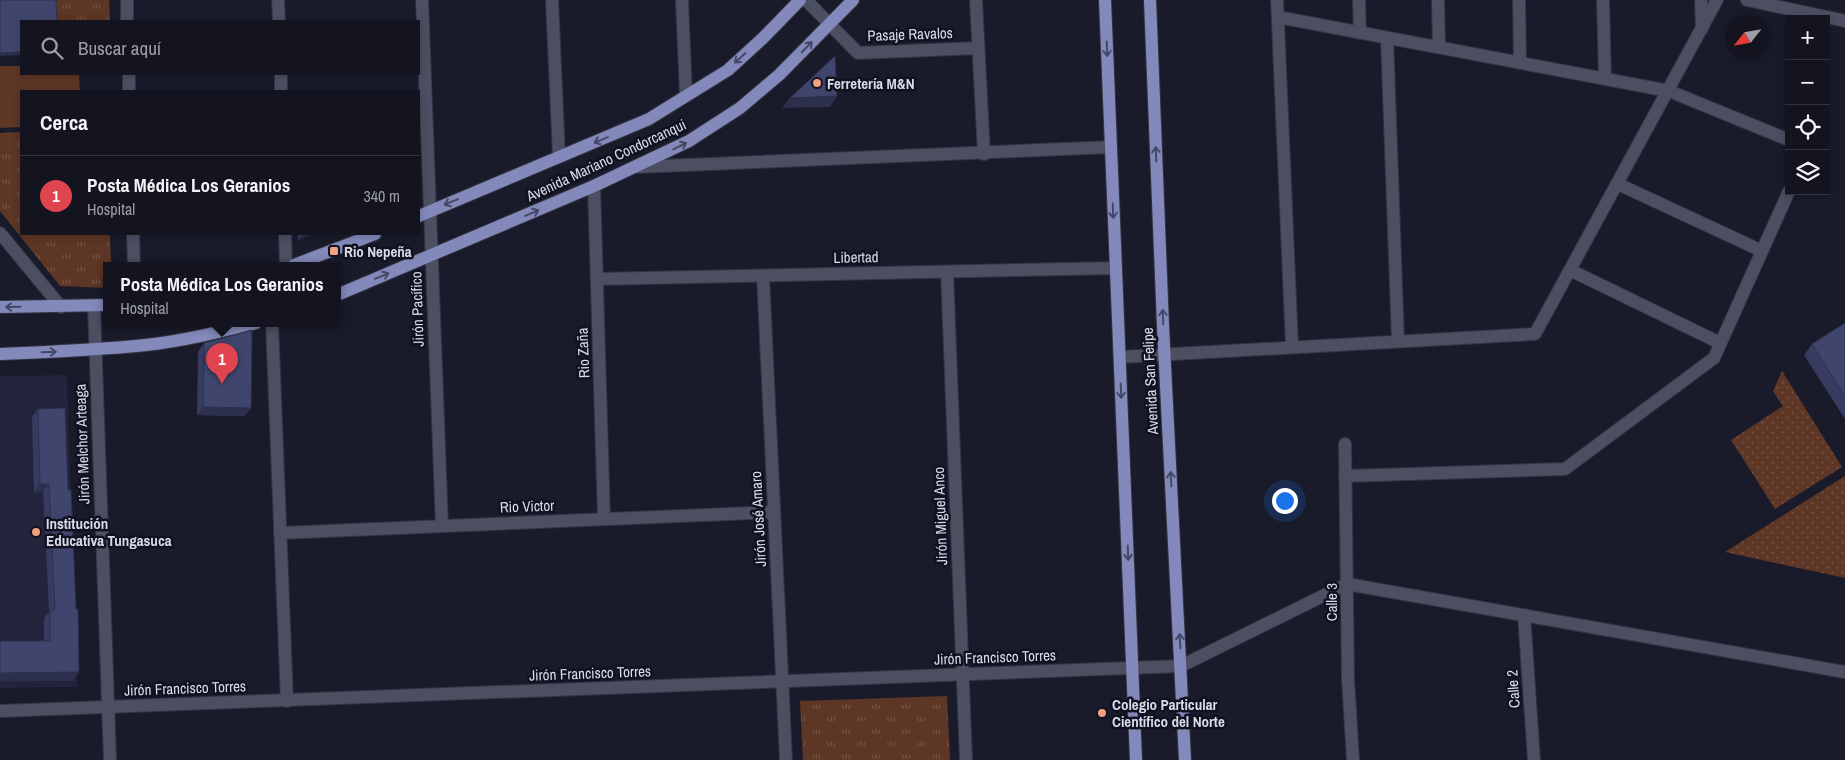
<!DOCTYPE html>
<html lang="es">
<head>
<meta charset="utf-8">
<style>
	:root { --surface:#131420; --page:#1c1d29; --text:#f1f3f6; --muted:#9d9ea5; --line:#32333e; --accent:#2563eb }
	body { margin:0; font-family:"Archivo Narrow",sans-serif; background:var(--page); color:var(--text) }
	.controls { position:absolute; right:15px; top:15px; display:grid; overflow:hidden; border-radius:0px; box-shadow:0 2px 8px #0003 }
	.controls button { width:45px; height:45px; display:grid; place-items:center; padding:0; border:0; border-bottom:1px solid var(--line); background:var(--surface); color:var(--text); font:25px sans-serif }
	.compass { position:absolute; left:1725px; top:15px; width:45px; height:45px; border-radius:50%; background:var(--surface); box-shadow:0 2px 8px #0003; rotate:239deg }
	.you { position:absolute; left:1284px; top:500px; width:18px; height:18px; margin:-12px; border:4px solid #fff; border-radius:50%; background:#1a73e8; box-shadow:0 0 0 8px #1a73e833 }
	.badge { display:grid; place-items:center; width:32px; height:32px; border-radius:50%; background:var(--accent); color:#fff; font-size:16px; font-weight:700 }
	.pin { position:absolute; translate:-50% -41px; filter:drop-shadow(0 1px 2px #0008) }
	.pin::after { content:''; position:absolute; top:26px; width:18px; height:15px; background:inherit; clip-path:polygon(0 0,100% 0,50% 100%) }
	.popup { position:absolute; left:103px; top:262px; width:238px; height:65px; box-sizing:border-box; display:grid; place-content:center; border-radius:0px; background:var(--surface); filter:drop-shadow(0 1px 4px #0005); font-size:16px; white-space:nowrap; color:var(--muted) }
	.popup b { font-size:19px; color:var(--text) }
	.popup::after { content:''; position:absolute; left:50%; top:100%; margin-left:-10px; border:10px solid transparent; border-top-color:var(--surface) }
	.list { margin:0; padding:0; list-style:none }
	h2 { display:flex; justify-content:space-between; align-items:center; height:65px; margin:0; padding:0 20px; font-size:21px }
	h2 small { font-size:16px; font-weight:400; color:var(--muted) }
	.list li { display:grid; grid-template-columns:32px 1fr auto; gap:15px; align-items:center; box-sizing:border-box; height:80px; padding:0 20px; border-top:1px solid var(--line) }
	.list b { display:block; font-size:19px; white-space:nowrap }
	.list p { margin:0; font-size:16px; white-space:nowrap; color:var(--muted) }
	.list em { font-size:16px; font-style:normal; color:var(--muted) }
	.icon { flex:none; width:28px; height:28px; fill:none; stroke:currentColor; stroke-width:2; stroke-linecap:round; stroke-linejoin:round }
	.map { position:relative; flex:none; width:1845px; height:760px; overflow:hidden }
	.search { position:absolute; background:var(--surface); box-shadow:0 2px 8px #0003; left:20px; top:20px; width:400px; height:55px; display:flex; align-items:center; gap:12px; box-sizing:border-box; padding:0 18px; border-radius:0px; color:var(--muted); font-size:19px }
	.panel { position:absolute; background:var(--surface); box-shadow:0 2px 8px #0003; left:20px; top:90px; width:400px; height:145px; border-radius:0px }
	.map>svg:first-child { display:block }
	.built { fill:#21243a }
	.grass { fill:url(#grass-dots) }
	.park { fill:url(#park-tufts) }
	.garden { fill:#5d3625 }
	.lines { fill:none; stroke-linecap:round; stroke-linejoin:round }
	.minor-casing { stroke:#343541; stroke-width:14 }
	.major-casing { stroke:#343541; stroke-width:14 }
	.minor { stroke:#4c4f62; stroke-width:12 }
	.major { stroke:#838abb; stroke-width:12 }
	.wall { fill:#373b5f }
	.shaded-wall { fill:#2d304d }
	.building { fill:#40456e; stroke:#2d304d }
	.oneway { stroke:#444866 }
	.poi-dot { fill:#f2a07e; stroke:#101221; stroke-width:2 }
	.labels { text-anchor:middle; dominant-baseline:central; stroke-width:5; stroke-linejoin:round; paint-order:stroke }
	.street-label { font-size:15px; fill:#d9dbe6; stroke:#101221 }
	.poi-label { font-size:15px; font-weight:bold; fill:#d9dbe6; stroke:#101221; text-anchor:start }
</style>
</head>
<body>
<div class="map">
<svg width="1845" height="760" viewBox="0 0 1845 760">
	<defs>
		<pattern id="grass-dots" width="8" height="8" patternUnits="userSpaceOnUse" patternTransform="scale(1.25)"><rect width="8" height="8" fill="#5d3625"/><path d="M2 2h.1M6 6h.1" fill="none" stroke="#745245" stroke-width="1.8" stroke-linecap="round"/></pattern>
		<pattern id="park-tufts" width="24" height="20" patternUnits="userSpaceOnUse" patternTransform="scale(1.25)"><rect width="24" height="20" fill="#5d3625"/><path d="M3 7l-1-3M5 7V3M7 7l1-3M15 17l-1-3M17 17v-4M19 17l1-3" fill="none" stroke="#745245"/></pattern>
	</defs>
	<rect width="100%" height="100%" fill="#191b2b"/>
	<!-- built -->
	<polygon class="built" points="67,375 77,687 0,688 0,376"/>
	<!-- grass -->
	<g class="grass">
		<polygon points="1782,371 1842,467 1775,509 1731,440 1783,406 1773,391"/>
		<polygon points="1845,476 1845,578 1725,552"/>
	</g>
	<!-- park -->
	<g class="park">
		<polygon points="55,0 109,0 110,21 56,21"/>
		<polygon points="21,132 21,234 110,234 111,265 107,265 107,288 60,286 0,211 0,133"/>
		<polygon points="947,696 950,760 803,760 800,701"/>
	</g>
	<!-- garden -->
	<polygon class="garden" points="0,66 21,66 21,74 79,74 80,91 21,91 21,127 0,128"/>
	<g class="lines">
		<defs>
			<g id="minor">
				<polyline points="127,0 127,21"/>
				<polyline points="278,0 279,21"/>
				<polyline points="422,0 442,526"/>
				<polyline points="552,0 559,157"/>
				<polyline points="682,0 686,96"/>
				<polyline points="806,0 858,53 978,48"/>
				<polyline points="976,0 984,154"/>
				<polyline points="1277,0 1292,346"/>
				<polyline points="1359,0 1360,33"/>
				<polyline points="1438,0 1439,47"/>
				<polyline points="1519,0 1520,63"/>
				<polyline points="1603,0 1605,79"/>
				<polyline points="1701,0 1702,29"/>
				<polyline points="1747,0 1845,21"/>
				<polyline points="1278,17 1669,91 1789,140"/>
				<polyline points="1387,38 1398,341"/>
				<polyline points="129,74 129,91"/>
				<polyline points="281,74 281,91"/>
				<polyline points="637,167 1111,147"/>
				<polyline points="1618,184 1762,251"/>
				<polyline points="594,186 604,519"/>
				<polyline points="0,233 61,307"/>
				<polyline points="133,234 134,265"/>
				<polyline points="285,234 286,265"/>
				<polyline points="1570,270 1720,343"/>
				<polyline points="947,272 966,760"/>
				<polyline points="763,276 786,760"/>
				<polyline points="597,279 1116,268"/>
				<polyline points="94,306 110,760"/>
				<polyline points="272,323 287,701"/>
				<polyline points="1120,357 1535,334 1717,0"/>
				<polyline points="1345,444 1348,679 1353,760"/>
				<polyline points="1345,476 1565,469 1714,358 1789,191"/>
				<polyline points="280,533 774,512"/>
				<polyline points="1524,615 1534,760"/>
				<polyline points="0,711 1181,666 1347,584 1845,672"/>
			</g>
			<g id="major">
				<polyline points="1105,0 1136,760"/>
				<polyline points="1150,0 1163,326 1185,760"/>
				<polyline points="419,216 649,119 728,70 762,39 800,0"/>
				<polyline points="294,265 375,234"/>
				<polyline points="337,295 594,186 689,141 740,108 779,75 853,0"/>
				<polyline points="0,307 107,305"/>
				<path d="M 0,354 C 49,352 98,350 146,345 C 183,341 219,332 256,323"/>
			</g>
		</defs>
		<!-- minor casing -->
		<use href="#minor" class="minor-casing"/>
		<!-- major casing -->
		<use href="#major" class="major-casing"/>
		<!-- minor -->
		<use href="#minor" class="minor"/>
		<!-- major -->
		<use href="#major" class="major"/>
	</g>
	<!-- wall -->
	<g class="wall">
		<polygon points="298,234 314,234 298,240"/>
		<polygon points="1845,323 1845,419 1804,355 1812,344"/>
		<polygon points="204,343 245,416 197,415 198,352"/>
		<polygon points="65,408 73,681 0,681 0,641 44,641 44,618 49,612 43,492 34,493 32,417 38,409"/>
	</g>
	<!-- shaded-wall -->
	<g class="shaded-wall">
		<polygon points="21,52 21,55 0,56 0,53"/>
		<polygon points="837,96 830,107 782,108 790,98"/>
		<polygon points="303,234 314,234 298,240"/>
		<polygon points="203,407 251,408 245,416 197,415"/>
		<polygon points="40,484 49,484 43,492 34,493"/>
		<polygon points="79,672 73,681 0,681 0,673"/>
	</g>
	<!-- building -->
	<g class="building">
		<polygon points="0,0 56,0 57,21 21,21 21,52 0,53"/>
		<polygon points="835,56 837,96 790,98"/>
		<polygon points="1845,323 1845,397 1812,344"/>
		<polygon points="252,330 251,408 203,407 204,343"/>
		<polygon points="65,408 68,490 71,490 76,609 78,609 79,672 0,673 0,641 50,641 50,610 55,610 49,484 40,484 38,409"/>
	</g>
	<!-- one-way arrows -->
	<defs><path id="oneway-shaft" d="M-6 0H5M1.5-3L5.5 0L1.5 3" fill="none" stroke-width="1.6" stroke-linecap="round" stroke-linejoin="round" transform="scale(1.25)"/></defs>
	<g class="oneway">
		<use href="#oneway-shaft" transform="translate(807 47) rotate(-45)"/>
		<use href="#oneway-shaft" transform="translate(1107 49) rotate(88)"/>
		<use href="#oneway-shaft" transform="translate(740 58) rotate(138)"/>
		<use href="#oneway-shaft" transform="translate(601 140) rotate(157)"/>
		<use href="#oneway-shaft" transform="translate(680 146) rotate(-26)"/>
		<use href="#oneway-shaft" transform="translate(1156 154) rotate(-92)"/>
		<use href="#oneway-shaft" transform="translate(451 202) rotate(157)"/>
		<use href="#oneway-shaft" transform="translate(1113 211) rotate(88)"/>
		<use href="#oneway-shaft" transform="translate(532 213) rotate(-23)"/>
		<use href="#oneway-shaft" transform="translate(382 276) rotate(-23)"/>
		<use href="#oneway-shaft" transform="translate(13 307) rotate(179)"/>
		<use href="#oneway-shaft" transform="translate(1163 317) rotate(-92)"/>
		<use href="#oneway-shaft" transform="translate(49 352) rotate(-2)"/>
		<use href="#oneway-shaft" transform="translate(1121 391) rotate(88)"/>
		<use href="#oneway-shaft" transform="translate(1171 479) rotate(-93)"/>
		<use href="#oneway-shaft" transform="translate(1128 553) rotate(88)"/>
		<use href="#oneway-shaft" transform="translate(1180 641) rotate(-93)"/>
	</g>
	<!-- markers -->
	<g class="poi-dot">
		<circle cx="817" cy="83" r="5"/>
		<rect x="329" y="246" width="10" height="10" rx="2.5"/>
		<circle cx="36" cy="532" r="5"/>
		<circle cx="1102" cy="713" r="5"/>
	</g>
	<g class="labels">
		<!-- street labels -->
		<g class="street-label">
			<text transform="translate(910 34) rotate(-2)">Pasaje Ravalos</text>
			<text transform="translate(606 160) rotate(-25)">Avenida Mariano Condorcanqui</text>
			<text transform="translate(856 257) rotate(-1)">Libertad</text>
			<text transform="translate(417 309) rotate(-92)">Jirón Pacífico</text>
			<text transform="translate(583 353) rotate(-92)">Rio Zaña</text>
			<text transform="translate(1150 381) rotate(-93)">Avenida San Felipe</text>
			<text transform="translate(82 444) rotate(-92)">Jirón Melchor Arteaga</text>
			<text transform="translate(527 506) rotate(-2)">Rio Victor</text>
			<text transform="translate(940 516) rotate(-92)">Jirón Miguel Anco</text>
			<text transform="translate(758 519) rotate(-93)">Jirón José Amaro</text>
			<text transform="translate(1331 602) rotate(-90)">Calle 3</text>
			<text transform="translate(995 657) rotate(-2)">Jirón Francisco Torres</text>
			<text transform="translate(590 673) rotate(-2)">Jirón Francisco Torres</text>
			<text transform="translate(185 688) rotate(-2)">Jirón Francisco Torres</text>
			<text transform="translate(1513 689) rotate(-94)">Calle 2</text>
		</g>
		<!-- poi labels -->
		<g class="poi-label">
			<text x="827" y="83">Ferretería M&amp;N</text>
			<text x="344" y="251">Rio Nepeña</text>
			<text x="46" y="523">Institución<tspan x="46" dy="17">Educativa Tungasuca</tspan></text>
			<text x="1112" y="704">Colegio Particular<tspan x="1112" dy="17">Científico del Norte</tspan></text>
		</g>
	</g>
</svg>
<div class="controls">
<button>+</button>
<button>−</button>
<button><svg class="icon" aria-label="locate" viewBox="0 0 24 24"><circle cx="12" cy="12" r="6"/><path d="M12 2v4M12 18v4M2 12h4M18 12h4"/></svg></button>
<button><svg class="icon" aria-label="layers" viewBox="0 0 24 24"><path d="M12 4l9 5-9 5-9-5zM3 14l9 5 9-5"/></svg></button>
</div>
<svg class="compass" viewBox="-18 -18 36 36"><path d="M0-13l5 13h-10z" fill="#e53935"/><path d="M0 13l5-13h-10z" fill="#9d9ea5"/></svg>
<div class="you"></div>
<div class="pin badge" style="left:222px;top:384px;background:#e0444e">1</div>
<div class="popup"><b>Posta Médica Los Geranios</b>Hospital</div>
<div class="search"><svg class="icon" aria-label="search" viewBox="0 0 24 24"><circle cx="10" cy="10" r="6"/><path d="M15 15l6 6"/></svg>Buscar aquí</div>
<section class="panel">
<h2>Cerca<small></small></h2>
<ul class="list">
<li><span class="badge" style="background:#e0444e">1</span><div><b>Posta Médica Los Geranios</b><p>Hospital</p></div><em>340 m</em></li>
</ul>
</section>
</div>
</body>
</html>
